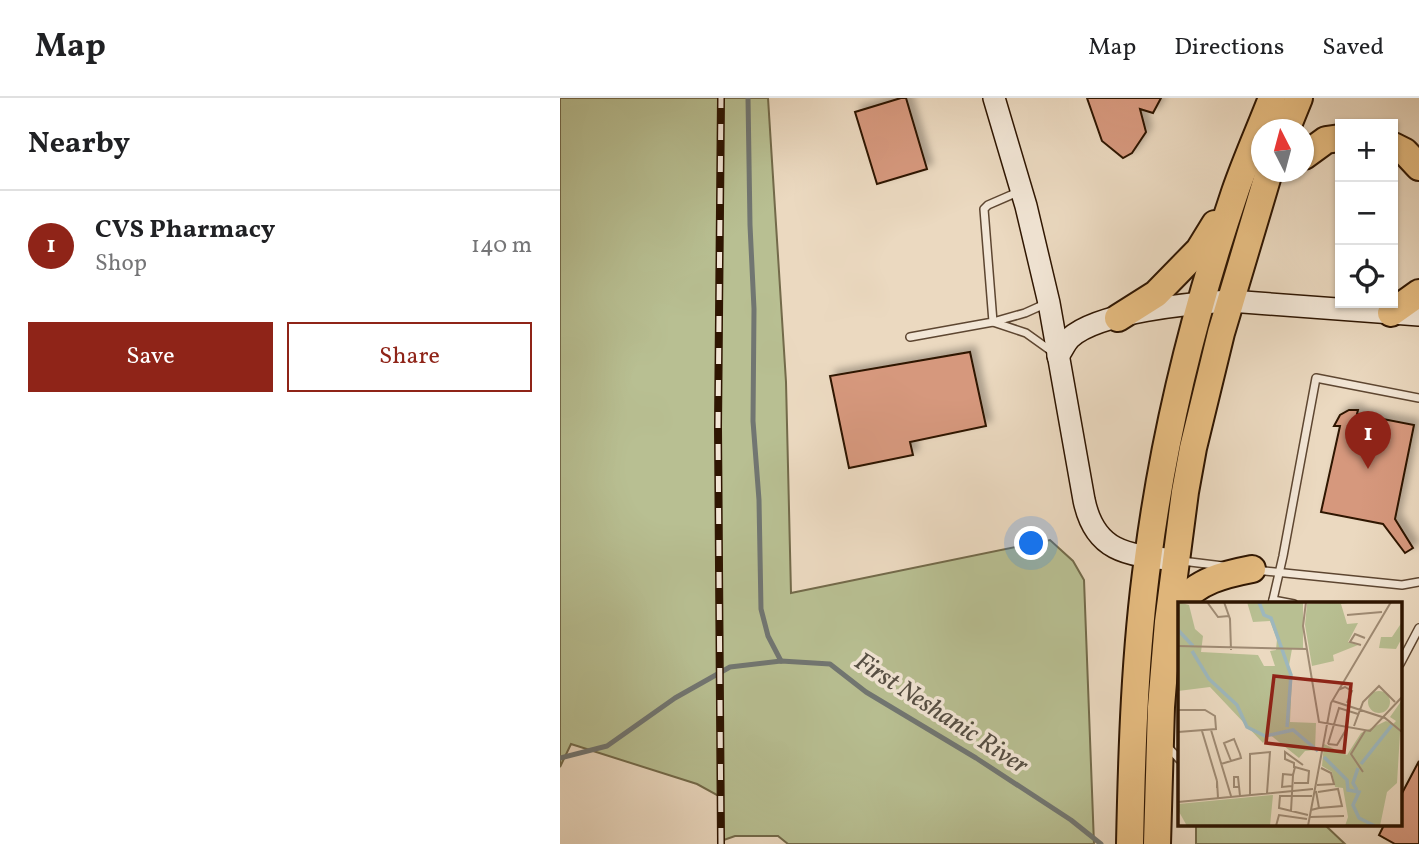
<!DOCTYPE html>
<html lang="en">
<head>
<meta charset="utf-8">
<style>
	:root { --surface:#fff; --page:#f2f2f2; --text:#202124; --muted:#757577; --line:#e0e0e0; --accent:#8f2418 }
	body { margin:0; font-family:Vollkorn,serif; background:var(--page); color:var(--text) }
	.controls { position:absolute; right:21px; top:21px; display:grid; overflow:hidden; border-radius:0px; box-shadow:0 2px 5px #0004 }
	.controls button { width:63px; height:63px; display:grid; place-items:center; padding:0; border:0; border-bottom:2px solid var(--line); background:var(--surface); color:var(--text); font:35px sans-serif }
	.compass { position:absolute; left:691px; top:21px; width:63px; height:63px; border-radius:50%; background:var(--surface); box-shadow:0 2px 5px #0004; rotate:354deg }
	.you { position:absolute; left:472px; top:446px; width:24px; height:24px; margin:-18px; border:5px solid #fff; border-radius:50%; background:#1a73e8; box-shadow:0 0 0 10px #1a73e833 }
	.badge { display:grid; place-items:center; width:46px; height:46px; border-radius:50%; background:var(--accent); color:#fff; font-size:23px; font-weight:700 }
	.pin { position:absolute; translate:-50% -58px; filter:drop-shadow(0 2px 4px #0008) }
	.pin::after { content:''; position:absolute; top:37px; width:24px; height:21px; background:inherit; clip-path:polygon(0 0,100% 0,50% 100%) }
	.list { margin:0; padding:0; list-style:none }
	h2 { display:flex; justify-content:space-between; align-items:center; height:91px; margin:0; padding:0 28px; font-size:30px }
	h2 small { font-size:23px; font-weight:400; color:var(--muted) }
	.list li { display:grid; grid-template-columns:46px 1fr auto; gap:21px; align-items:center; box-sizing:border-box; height:112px; padding:0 28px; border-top:2px solid var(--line) }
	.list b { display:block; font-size:26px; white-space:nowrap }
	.list p { margin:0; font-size:23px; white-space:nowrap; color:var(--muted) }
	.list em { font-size:23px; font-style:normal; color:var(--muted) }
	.actions { display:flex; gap:14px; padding:21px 28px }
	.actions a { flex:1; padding:16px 0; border:2px solid var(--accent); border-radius:0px; text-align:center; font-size:24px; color:var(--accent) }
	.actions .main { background:var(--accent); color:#fff }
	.icon { flex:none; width:38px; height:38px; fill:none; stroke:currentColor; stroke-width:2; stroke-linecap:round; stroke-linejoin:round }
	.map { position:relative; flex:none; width:859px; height:746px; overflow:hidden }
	header { display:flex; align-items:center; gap:42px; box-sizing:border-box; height:98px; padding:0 35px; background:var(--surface); border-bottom:2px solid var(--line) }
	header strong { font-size:33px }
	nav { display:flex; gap:38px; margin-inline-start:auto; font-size:24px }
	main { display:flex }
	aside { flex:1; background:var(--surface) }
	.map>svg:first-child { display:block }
	.green { fill:#b8bf92; stroke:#736a4a; stroke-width:2 }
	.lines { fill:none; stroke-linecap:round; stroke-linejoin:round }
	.stream { stroke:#717672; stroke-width:5 }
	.building { fill:#d6987d; stroke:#2e1501; stroke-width:2; filter:url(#shadow) }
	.lane-casing { stroke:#5d4631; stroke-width:10 }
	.secondary-casing { stroke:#2e1501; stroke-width:24 }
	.highway-casing { stroke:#2e1501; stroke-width:30 }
	.lane { stroke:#f2e6d6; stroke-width:7 }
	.secondary { stroke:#f2e6d6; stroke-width:21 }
	.highway { stroke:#e6bc80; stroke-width:26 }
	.rail-casing { stroke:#2e1501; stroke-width:8 }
	.rail { stroke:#f2e6d6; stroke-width:5; stroke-dasharray:16; stroke-linecap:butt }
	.labels { text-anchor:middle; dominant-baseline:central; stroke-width:7; stroke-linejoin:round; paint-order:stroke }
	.water-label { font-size:26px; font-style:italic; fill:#554e43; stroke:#f2e6d6 }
	.inset-river { fill:none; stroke:#9db7bd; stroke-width:3.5 }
	.inset-road { fill:none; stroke:#9f8b74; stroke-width:2 }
	.view { fill:#8f2418; fill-opacity:0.15; stroke:#8f2418; stroke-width:3.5 }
	.inset-edge { fill:none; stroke:#2e1501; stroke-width:3.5 }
</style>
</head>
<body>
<header>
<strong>Map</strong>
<nav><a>Map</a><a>Directions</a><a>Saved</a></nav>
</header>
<main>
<aside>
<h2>Nearby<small></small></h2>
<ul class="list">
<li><span class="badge">1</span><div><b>CVS Pharmacy</b><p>Shop</p></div><em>140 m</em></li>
</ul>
<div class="actions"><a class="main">Save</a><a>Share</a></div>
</aside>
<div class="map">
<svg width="859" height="746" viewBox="0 0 859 746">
	<defs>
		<filter id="shadow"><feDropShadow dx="5.5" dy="-5.5" stdDeviation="3.5" flood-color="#0004"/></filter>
	</defs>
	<rect width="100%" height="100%" fill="#ebd9c0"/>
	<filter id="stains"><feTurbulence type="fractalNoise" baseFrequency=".00286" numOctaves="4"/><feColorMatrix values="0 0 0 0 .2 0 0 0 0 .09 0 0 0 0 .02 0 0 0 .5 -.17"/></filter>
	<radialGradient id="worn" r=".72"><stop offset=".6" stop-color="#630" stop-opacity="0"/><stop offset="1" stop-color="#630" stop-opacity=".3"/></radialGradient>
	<!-- green -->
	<g class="green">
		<polygon points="0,0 208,0 226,284 231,495 490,442 513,463 524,482 534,746 228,746 218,738 175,738 158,744 159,698 137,686 11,646 0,669"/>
		<polygon points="636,727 765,727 785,746 636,746"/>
	</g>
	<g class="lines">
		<!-- stream -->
		<g class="stream">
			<polyline points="188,0 190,127 194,211 193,323 199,402 201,511 208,538 221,563"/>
			<polyline points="0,660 47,648 115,600 170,569 221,563 270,566 306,594 416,660 511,722 541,746"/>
		</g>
	</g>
	<!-- building -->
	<g class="building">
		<polygon points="341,0 346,0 367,71 317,86 295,14"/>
		<polygon points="527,0 601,0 593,15 580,11 586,34 572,55 563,60 542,43"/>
		<polygon points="410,254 426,328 350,344 353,357 289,370 270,278"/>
		<polygon points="789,312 798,312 797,316 854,327 835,421 853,450 845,455 823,426 761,414 780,328 774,328 780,317"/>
		<polygon points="859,663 859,746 835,746 819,737 824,727 840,727 840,699"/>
	</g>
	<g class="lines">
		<defs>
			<g id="lane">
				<polyline points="485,206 465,215 433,224 466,235 494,255"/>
				<polyline points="350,239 433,224 424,111 428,107 458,94"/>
				<polyline points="622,463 663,468"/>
				<polyline points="695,472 842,487 859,484"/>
				<polyline points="713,502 734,506"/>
				<polyline points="712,506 723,458 756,280 859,300"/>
				<polyline points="840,566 859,530"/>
				<polyline points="608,649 619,661"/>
			</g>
			<g id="secondary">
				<path d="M 434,0 L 466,108 L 489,205 L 524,402 C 535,455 568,457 615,462"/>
				<path d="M 498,258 C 502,253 505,245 510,240 C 538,214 632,205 670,203 L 859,217"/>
			</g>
			<g id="highway">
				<polyline points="726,32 739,0"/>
				<polyline points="833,48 845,54 859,69"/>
				<polyline points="744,58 766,42 780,40"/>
				<polyline points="831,215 859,195"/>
				<polyline points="558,220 596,196 639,152 655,126"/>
				<path d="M 620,506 C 636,483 666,476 692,471"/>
				<path d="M 570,746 C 572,651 575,554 588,460 C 604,337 635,212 675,94 C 686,62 700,31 712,0"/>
				<polyline points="597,746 601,609 608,524 625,394 633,350 661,235 709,74"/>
			</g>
		</defs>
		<!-- lane casing -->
		<use href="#lane" class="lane-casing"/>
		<!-- secondary casing -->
		<use href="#secondary" class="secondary-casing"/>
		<!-- highway casing -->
		<use href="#highway" class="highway-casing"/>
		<!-- lane -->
		<use href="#lane" class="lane"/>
		<!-- secondary -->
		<use href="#secondary" class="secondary"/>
		<!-- highway -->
		<use href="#highway" class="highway"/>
		<defs>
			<polyline id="rail" points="161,746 158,329 161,0"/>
		</defs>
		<!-- rail casing -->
		<use href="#rail" class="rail-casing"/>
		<!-- rail -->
		<use href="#rail" class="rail"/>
	</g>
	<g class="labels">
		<!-- water labels -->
		<g class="water-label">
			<text transform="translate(381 616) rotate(33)">First Neshanic River</text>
		</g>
	</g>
	<!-- overview -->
	<g transform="translate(618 504)">
		<rect width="224" height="224" fill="#ebd9c0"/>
		<path d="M 0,0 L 11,3 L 17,27 L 25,34 L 23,50 L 80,53 L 86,64 L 97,64 L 92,49 L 98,48 L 99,37 L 92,19 L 75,20 L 69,0 L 125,0 L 125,46 L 114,47 L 110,69 L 114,74 L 112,120 L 138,121 L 137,148 L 127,149 L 121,156 L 91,132 L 85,141 L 32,85 L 0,89 ZM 177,0 L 163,2 L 169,22 L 180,21 L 170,40 L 180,43 L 155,53 L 156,59 L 134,64 L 127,23 L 129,2 ZM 224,20 L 224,36 L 218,47 L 201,46 L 203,35 L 214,35 ZM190 100a11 11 0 1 1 22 0a11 11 0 1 1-22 0ZM 224,98 L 219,181 L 209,190 L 202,224 L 167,224 L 170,215 L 165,186 L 157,185 L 154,170 L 144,164 L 146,142 L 169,153 L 183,131 L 208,119 L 215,122 L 218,119 L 212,115 ZM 95,193 L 92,224 L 9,224 L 0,208 L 0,202 Z" fill="#b8bf92"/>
		<path class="inset-river" d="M 81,0 L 86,13 L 93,16 L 113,73 L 109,125M 0,28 L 15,44M 14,49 L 31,77 L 59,103 L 69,125 L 87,134 L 115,128 L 140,149M 146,155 L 169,178 L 170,188 L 181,190 L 175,203 L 181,216 L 197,224M 183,162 L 214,123M 179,188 L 175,181 L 180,166"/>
		<path class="inset-road" d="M 29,0 L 40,15 L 51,14M 46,0 L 52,17 L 53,48M 128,0 L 125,24 L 141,120 L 192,129 L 224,95M 169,13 L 204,10M 183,43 L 172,40 L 177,32 L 187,36M 0,44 L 129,47M 160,88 L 167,85 L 174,89 L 169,101M 155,99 L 207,116 L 224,130M 0,108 L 27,108 L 37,114 L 38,127 L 0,130M 176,124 L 185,100 L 201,84 L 217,100M 33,128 L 53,194M 24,129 L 39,179M 150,142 L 161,106 L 180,112M 150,142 L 159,143 L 169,126M 53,159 L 46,141 L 56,137 L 62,152M 43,162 L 63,156 L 62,152M 116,166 L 116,161 L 107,157 L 107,150 L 125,163M 185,170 L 173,152 L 187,129M 115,173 L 117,165 L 131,169 L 130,181 L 116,181M 139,183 L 156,182 L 153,171 L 143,166M 61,185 L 56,185 L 56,175 L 60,175 L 62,194M 39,186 L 39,179 L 40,196M 140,190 L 160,187 L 164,204 L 141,206M 72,193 L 72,152 L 92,150 L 89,191M 0,200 L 135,187M 133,208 L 141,206 L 138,189M 113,209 L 115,173 L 105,172 L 104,185 L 114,184M 130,213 L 101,206 L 102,194 L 134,194M 132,215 L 166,214M 98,224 L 101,213 L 129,217M 130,224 L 153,101 L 213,0"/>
		<path class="view" d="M 96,74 L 173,82 L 166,150 L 88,141 Z"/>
		<rect width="224" height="224" class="inset-edge"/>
	</g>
	<rect width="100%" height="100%" filter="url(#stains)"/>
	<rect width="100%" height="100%" fill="url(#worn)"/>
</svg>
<div class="controls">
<button>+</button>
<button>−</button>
<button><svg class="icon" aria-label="locate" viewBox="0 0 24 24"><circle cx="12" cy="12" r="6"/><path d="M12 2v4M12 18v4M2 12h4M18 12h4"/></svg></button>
</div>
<svg class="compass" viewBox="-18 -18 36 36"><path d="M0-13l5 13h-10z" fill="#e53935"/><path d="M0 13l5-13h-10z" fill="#757577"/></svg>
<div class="you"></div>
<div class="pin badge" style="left:808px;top:371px">1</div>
</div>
</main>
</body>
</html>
